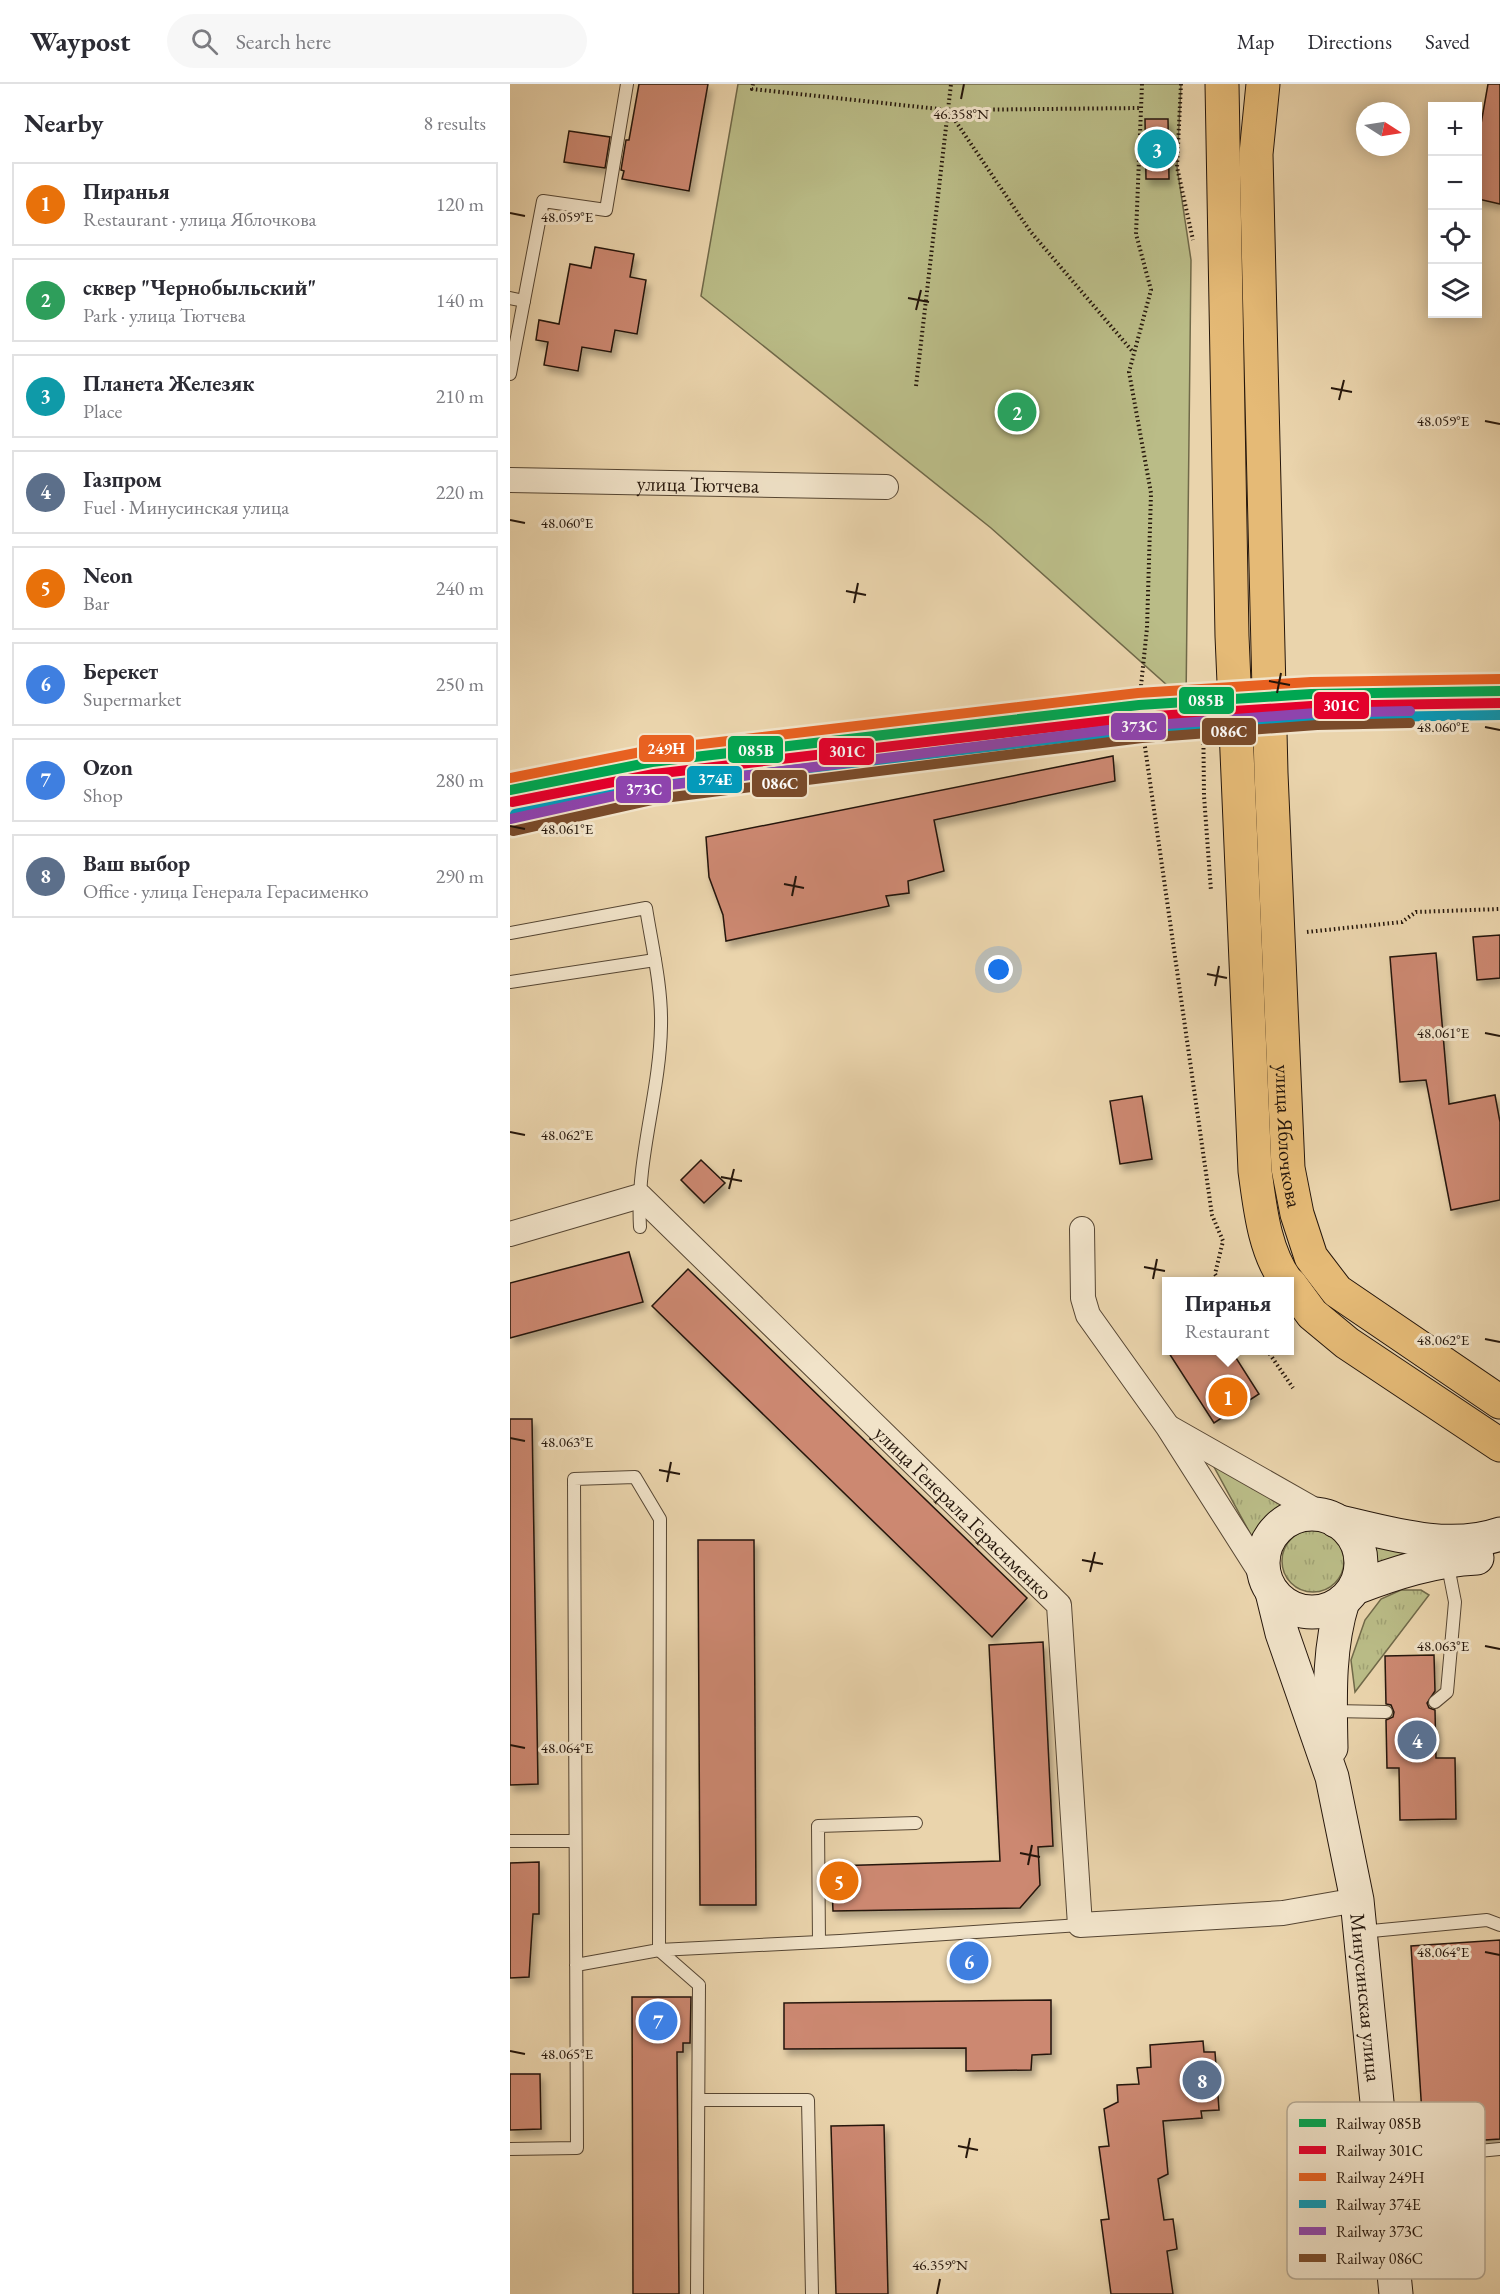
<!DOCTYPE html>
<html lang="en">
<head>
<meta charset="utf-8">
<style>
	:root { --surface:#fff; --page:#f7f7f7; --text:#2b2b33; --muted:#7c7c81; --line:#e1e1e2; --accent:#8f2418 }
	body { margin:0; font-family:"EB Garamond",serif; background:var(--page); color:var(--text) }
	.controls { position:absolute; right:18px; top:18px; display:grid; overflow:hidden; border-radius:0px; box-shadow:0 3px 15px #0003 }
	.controls button { width:54px; height:54px; display:grid; place-items:center; padding:0; border:0; border-bottom:2px solid var(--line); background:var(--surface); color:var(--text); font:30px sans-serif }
	.compass { position:absolute; left:846px; top:18px; width:54px; height:54px; border-radius:50%; background:var(--surface); box-shadow:0 3px 15px #0003; rotate:102deg }
	.you { position:absolute; left:489px; top:886px; width:21px; height:21px; margin:-15px; border:4px solid #fff; border-radius:50%; background:#1a73e8; box-shadow:0 0 0 9px #1a73e833 }
	.badge { display:grid; place-items:center; width:39px; height:39px; border-radius:50%; background:var(--accent); color:#fff; font-size:20px; font-weight:700 }
	.pin { position:absolute; translate:-50% -50%; border:3px solid #fff; box-shadow:0 2px 6px #0006 }
	.popup { position:absolute; left:652px; top:1193px; width:132px; height:78px; box-sizing:border-box; display:grid; place-content:center; border-radius:0px; background:var(--surface); filter:drop-shadow(0 2px 4px #0005); font-size:20px; white-space:nowrap; color:var(--muted) }
	.popup b { font-size:22px; color:var(--text) }
	.popup::after { content:''; position:absolute; left:50%; top:100%; margin-left:-12px; border:12px solid transparent; border-top-color:var(--surface) }
	.list { margin:0; padding:0; list-style:none }
	h2 { display:flex; justify-content:space-between; align-items:center; height:78px; margin:0; padding:0 24px; font-size:26px }
	h2 small { font-size:20px; font-weight:400; color:var(--muted) }
	.list li { display:grid; grid-template-columns:39px 1fr auto; gap:18px; align-items:center; box-sizing:border-box; height:84px; margin:0 12px 12px; padding:0 12px; border:2px solid var(--line); border-radius:0px }
	.list b { display:block; font-size:22px; white-space:nowrap }
	.list p { margin:0; font-size:20px; white-space:nowrap; color:var(--muted) }
	.list em { font-size:20px; font-style:normal; color:var(--muted) }
	.icon { flex:none; width:33px; height:33px; fill:none; stroke:currentColor; stroke-width:2; stroke-linecap:round; stroke-linejoin:round }
	.map { position:relative; flex:none; width:990px; height:2210px; overflow:hidden }
	header { display:flex; align-items:center; gap:36px; box-sizing:border-box; height:84px; padding:0 30px; background:var(--surface); border-bottom:2px solid var(--line) }
	header strong { font-size:28px }
	nav { display:flex; gap:33px; margin-inline-start:auto; font-size:21px }
	.search { width:420px; height:54px; background:var(--page); display:flex; align-items:center; gap:15px; box-sizing:border-box; padding:0 21px; border-radius:33px; color:var(--muted); font-size:22px }
	main { display:flex }
	aside { flex:1; background:var(--surface) }
	.map>svg:first-child { display:block }
	.grass { fill:url(#grass-tufts); stroke:#706949; stroke-width:1.5 }
	.park { fill:#babc87; stroke:#706949; stroke-width:1.5 }
	.building { fill:#cc8871; stroke:#25160b; stroke-width:1.5; filter:url(#shadow) }
	.lines { fill:none; stroke-linecap:round; stroke-linejoin:round }
	.lane-casing { stroke:#564633; stroke-width:14 }
	.street-casing { stroke:#564633; stroke-width:26 }
	.secondary-casing { stroke:#25160b; stroke-width:35 }
	.primary-casing { stroke:#25160b; stroke-width:35 }
	.path { stroke:#25160b; stroke-width:4; stroke-dasharray:1.5 3; stroke-linecap:butt }
	.lane { stroke:#f1e3c9; stroke-width:12 }
	.street { stroke:#f1e3c9; stroke-width:24 }
	.secondary { stroke:#f1e3c9; stroke-width:33 }
	.primary { stroke:#e5ba76; stroke-width:33 }
	.rail { stroke:#25160b; stroke-width:4.5; stroke-dasharray:10 10; stroke-linecap:butt }
	.rail-1-casing { stroke:#f1e3c9; stroke-width:15 }
	.rail-2-casing { stroke:#f1e3c9; stroke-width:15 }
	.rail-3-casing { stroke:#f1e3c9; stroke-width:15 }
	.rail-4-casing { stroke:#f1e3c9; stroke-width:15 }
	.rail-5-casing { stroke:#f1e3c9; stroke-width:15 }
	.rail-6-casing { stroke:#f1e3c9; stroke-width:15 }
	.rail-1 { stroke:#00a651; stroke-width:10 }
	.rail-2 { stroke:#e4002b; stroke-width:10 }
	.rail-3 { stroke:#e86121; stroke-width:10 }
	.rail-4 { stroke:#049aba; stroke-width:10 }
	.rail-5 { stroke:#8e44ad; stroke-width:10 }
	.rail-6 { stroke:#7a4b2a; stroke-width:10 }
	.ticks { fill:none; stroke:#25160b; stroke-width:2 }
	.labels { text-anchor:middle; dominant-baseline:central; stroke-width:6; stroke-linejoin:round; paint-order:stroke }
	.street-label { font-size:21px; fill:#25160b; stroke:#f1e3c9 }
	.key { fill:#f1e3c9; stroke:#b4a690; stroke-width:1.5 }
	.key-label { font-size:16px; fill:#25160b }
	.ticks-label { font-size:15px; text-anchor:middle; fill:#25160b; stroke:#f1e3c9; stroke-width:6; stroke-linejoin:round; paint-order:stroke }
	.line-badge { stroke:#f1e3c9; stroke-width:2 }
	.badge-label { font-size:16px; text-anchor:middle; font-weight:bold; fill:#fff }
</style>
</head>
<body>
<header>
<strong>Waypost</strong>
<div class="search"><svg class="icon" aria-label="search" viewBox="0 0 24 24"><circle cx="10" cy="10" r="6"/><path d="M15 15l6 6"/></svg>Search here</div>
<nav><a>Map</a><a>Directions</a><a>Saved</a></nav>
</header>
<main>
<aside>
<h2>Nearby<small>8 results</small></h2>
<ul class="list">
<li><span class="badge" style="background:#e8710a">1</span><div><b>Пиранья</b><p>Restaurant · улица Яблочкова</p></div><em>120 m</em></li>
<li><span class="badge" style="background:#2e9e5b">2</span><div><b>сквер &quot;Чернобыльский&quot;</b><p>Park · улица Тютчева</p></div><em>140 m</em></li>
<li><span class="badge" style="background:#0f9aa8">3</span><div><b>Планета Железяк</b><p>Place</p></div><em>210 m</em></li>
<li><span class="badge" style="background:#5c6f8a">4</span><div><b>Газпром</b><p>Fuel · Минусинская улица</p></div><em>220 m</em></li>
<li><span class="badge" style="background:#e8710a">5</span><div><b>Neon</b><p>Bar</p></div><em>240 m</em></li>
<li><span class="badge" style="background:#3f7fe0">6</span><div><b>Берекет</b><p>Supermarket</p></div><em>250 m</em></li>
<li><span class="badge" style="background:#3f7fe0">7</span><div><b>Ozon</b><p>Shop</p></div><em>280 m</em></li>
<li><span class="badge" style="background:#5c6f8a">8</span><div><b>Ваш выбор</b><p>Office · улица Генерала Герасименко</p></div><em>290 m</em></li>
</ul>
</aside>
<div class="map">
<svg width="990" height="2210" viewBox="0 0 990 2210">
	<defs>
		<pattern id="grass-tufts" width="24" height="20" patternUnits="userSpaceOnUse" patternTransform="scale(1.5)"><rect width="24" height="20" fill="#babc87"/><path d="M3 7l-1-3M5 7V3M7 7l1-3M15 17l-1-3M17 17v-4M19 17l1-3" fill="none" stroke="#a0a173"/></pattern>
		<filter id="shadow"><feDropShadow dx="3.5" dy="6" stdDeviation="3" flood-color="#0004"/></filter>
	</defs>
	<rect width="100%" height="100%" fill="#ead4ac"/>
	<filter id="stains"><feTurbulence type="fractalNoise" baseFrequency=".00333" numOctaves="4"/><feColorMatrix values="0 0 0 0 .2 0 0 0 0 .09 0 0 0 0 .02 0 0 0 .5 -.17"/></filter>
	<radialGradient id="worn" r=".72"><stop offset=".6" stop-color="#630" stop-opacity="0"/><stop offset="1" stop-color="#630" stop-opacity=".3"/></radialGradient>
	<!-- grass -->
	<g class="grass">
		<path d="M 703,1381 L 783,1423 C 763,1433 756,1444 748,1464 Z"/>
		<circle cx="803" cy="1477" r="31"/>
		<polygon points="863,1460 901,1466 868,1482"/>
		<polygon points="891,1506 911,1506 919,1511 845,1608 841,1576 855,1536 871,1515"/>
	</g>
	<!-- park -->
	<polygon class="park" points="228,0 671,0 667,83 681,176 676,618 481,444 191,212"/>
	<!-- building -->
	<g class="building">
		<polygon points="129,0 198,0 179,107 112,95 114,87 111,86 116,56 119,56"/>
		<polygon points="978,0 990,0 990,120 968,115 968,57"/>
		<polygon points="635,35 658,35 659,95 636,95"/>
		<polygon points="59,47 100,53 95,84 54,78"/>
		<polygon points="85,163 124,170 120,193 136,196 127,250 105,246 101,268 72,263 68,287 34,281 38,258 26,256 29,236 49,240 60,180 81,184"/>
		<polygon points="603,672 605,697 424,736 434,787 398,797 399,809 376,812 379,822 216,857 213,831 199,793 196,753"/>
		<polygon points="990,851 990,894 967,896 963,853"/>
		<polygon points="926,869 939,1020 985,1011 990,1038 990,1116 941,1126 916,996 890,998 880,873"/>
		<polygon points="632,1012 642,1075 610,1080 600,1017"/>
		<polygon points="191,1076 215,1099 194,1119 171,1096"/>
		<polygon points="119,1168 133,1218 0,1254 0,1199"/>
		<polygon points="178,1185 517,1514 482,1553 142,1222"/>
		<polygon points="657,1266 721,1266 749,1310 704,1339"/>
		<polygon points="0,1335 22,1335 28,1700 0,1701"/>
		<polygon points="188,1456 244,1456 246,1821 190,1821"/>
		<polygon points="533,1558 543,1762 528,1763 530,1801 510,1824 323,1827 321,1782 490,1777 479,1561"/>
		<polygon points="924,1571 925,1607 917,1619 919,1624 925,1626 926,1674 945,1674 946,1735 890,1736 889,1684 877,1684 876,1636 883,1633 884,1628 881,1621 876,1620 875,1572"/>
		<polygon points="29,1778 29,1830 23,1830 19,1893 0,1894 0,1779"/>
		<polygon points="990,1856 990,2055 914,2060 901,1862"/>
		<polygon points="122,1913 181,1913 180,1959 173,1959 173,1968 167,1968 169,2210 123,2210"/>
		<polygon points="541,1916 541,1970 522,1971 521,1986 456,1987 456,1964 274,1965 274,1919"/>
		<polygon points="693,1957 694,1968 705,1968 709,2026 691,2027 692,2034 653,2037 658,2090 648,2095 654,2136 663,2135 667,2165 657,2167 663,2210 601,2210 591,2136 599,2135 589,2063 599,2062 594,2025 608,2018 607,2001 629,2000 627,1984 641,1983 640,1961"/>
		<polygon points="0,1990 30,1990 31,2045 0,2046"/>
		<polygon points="374,2041 378,2210 326,2210 321,2042"/>
	</g>
	<g class="lines">
		<defs>
			<g id="lane">
				<polyline points="0,214 14,217"/>
				<polyline points="0,290 33,117 96,126 117,0"/>
				<path d="M 0,849 L 136,824 C 142,862 152,903 151,942 C 150,1009 126,1075 130,1143"/>
				<polyline points="0,898 145,876"/>
				<polyline points="925,1618 937,1608 945,1518 937,1477"/>
				<polyline points="823,1627 876,1628"/>
				<polyline points="0,1757 65,1757"/>
				<polyline points="851,1848 977,1836 990,1841"/>
				<polyline points="309,1858 308,1742 406,1739"/>
				<polyline points="189,2016 298,2016 302,2210"/>
				<polyline points="0,2065 67,2064 64,1395 125,1393 150,1435 149,1866 66,1881"/>
				<polyline points="874,2076 990,2065"/>
				<polyline points="187,2210 189,1901 149,1866 330,1857 570,1841"/>
			</g>
			<g id="street">
				<path id="s1" d="M 0,396 L 376,403"/>
				<polyline points="572,1145 573,1214 578,1231 658,1343 756,1497"/>
				<path id="s2" d="M 0,1150 L 130,1112 L 549,1521 L 570,1841 L 773,1829 L 847,1816"/>
				<polyline points="660,1344 815,1432"/>
			</g>
			<g id="secondary">
				<circle cx="802" cy="1479" r="49"/>
				<path d="M 826,1437 C 878,1449 938,1468 990,1450"/>
				<path d="M 845,1504 C 885,1489 924,1476 967,1474"/>
				<path id="s3" d="M 762,1508 L 772,1549 L 822,1693 L 847,1816 L 886,2210"/>
				<path d="M 821,1664 C 820,1614 818,1564 833,1517"/>
			</g>
			<g id="primary">
				<path d="M 712,0 L 722,552 L 745,1087 C 750,1123 754,1167 777,1198"/>
				<path id="s4" d="M 753,0 L 746,70 L 761,689 L 778,1084 L 787,1130 L 801,1173 L 827,1207 L 990,1318"/>
				<polyline points="780,1200 802,1230 837,1259 990,1361"/>
			</g>
		</defs>
		<!-- lane casing -->
		<use href="#lane" class="lane-casing"/>
		<!-- street casing -->
		<use href="#street" class="street-casing"/>
		<!-- secondary casing -->
		<use href="#secondary" class="secondary-casing"/>
		<!-- primary casing -->
		<use href="#primary" class="primary-casing"/>
		<!-- path -->
		<g class="path">
			<polyline points="243,0 242,5 438,26 631,24"/>
			<polyline points="632,0 626,150 641,206 619,288 641,409 637,544 629,621 702,1131 713,1157 705,1190 710,1198"/>
			<polyline points="671,0 667,83 683,156"/>
			<polyline points="438,26 520,147 623,268"/>
			<polyline points="406,302 441,0"/>
			<polyline points="693,619 694,712 701,807"/>
			<polyline points="797,848 892,838 906,828 990,825"/>
			<polyline points="757,1266 783,1304"/>
		</g>
		<!-- lane -->
		<use href="#lane" class="lane"/>
		<!-- street -->
		<use href="#street" class="street"/>
		<!-- secondary -->
		<use href="#secondary" class="secondary"/>
		<!-- primary -->
		<use href="#primary" class="primary"/>
		<!-- rail -->
		<polyline class="rail" points="900,627 990,625"/>
		<defs>
			<polyline id="rail-1" points="0,706 142,678 629,621 801,610 990,607"/>
			<polyline id="rail-2" points="2,718 144,690 630,633 801,622 990,619"/>
			<polyline id="rail-3" points="0,694 141,666 628,609 801,598 990,595"/>
			<polyline id="rail-4" points="5,730 146,702 631,645 802,634 990,631"/>
			<polyline id="rail-5" points="0,735 144,703 631,642 806,629 900,627"/>
			<polyline id="rail-6" points="3,747 146,715 632,654 807,641 900,639"/>
		</defs>
		<!-- rail-1 casing -->
		<use href="#rail-1" class="rail-1-casing"/>
		<!-- rail-2 casing -->
		<use href="#rail-2" class="rail-2-casing"/>
		<!-- rail-3 casing -->
		<use href="#rail-3" class="rail-3-casing"/>
		<!-- rail-4 casing -->
		<use href="#rail-4" class="rail-4-casing"/>
		<!-- rail-5 casing -->
		<use href="#rail-5" class="rail-5-casing"/>
		<!-- rail-6 casing -->
		<use href="#rail-6" class="rail-6-casing"/>
		<!-- rail-1 -->
		<use href="#rail-1" class="rail-1"/>
		<!-- rail-2 -->
		<use href="#rail-2" class="rail-2"/>
		<!-- rail-3 -->
		<use href="#rail-3" class="rail-3"/>
		<!-- rail-4 -->
		<use href="#rail-4" class="rail-4"/>
		<!-- rail-5 -->
		<use href="#rail-5" class="rail-5"/>
		<!-- rail-6 -->
		<use href="#rail-6" class="rail-6"/>
	</g>
	<!-- ticks -->
	<path class="ticks" d="M 451,15 L 454,0M 0,129 L 15,132M 398,214 L 419,218M 406,226 L 411,206M 821,304 L 842,308M 829,316 L 834,296M 975,337 L 990,340M 0,436 L 15,439M 336,507 L 356,511M 344,519 L 348,499M 759,597 L 780,601M 767,609 L 771,589M 975,643 L 990,646M 0,742 L 15,745M 274,800 L 294,804M 282,812 L 286,792M 697,890 L 717,894M 705,902 L 709,882M 975,949 L 990,952M 0,1048 L 15,1051M 211,1093 L 232,1097M 219,1105 L 224,1085M 634,1183 L 655,1187M 643,1195 L 647,1175M 975,1255 L 990,1258M 0,1354 L 15,1357M 149,1386 L 170,1390M 157,1398 L 161,1378M 572,1476 L 593,1480M 580,1488 L 585,1468M 975,1562 L 990,1565M 0,1661 L 15,1664M 510,1769 L 530,1773M 518,1781 L 522,1761M 975,1868 L 990,1871M 0,1967 L 15,1970M 448,2062 L 468,2066M 456,2074 L 460,2054M 427,2210 L 430,2195"/>
	<g class="labels">
		<!-- street labels -->
		<g class="street-label">
			<text stroke="none"><textPath href="#s1" startOffset="188">улица Тютчева</textPath></text>
			<text stroke="none"><textPath href="#s4" startOffset="1053">улица Яблочкова</textPath></text>
			<text stroke="none"><textPath href="#s2" startOffset="588">улица Генерала Герасименко</textPath></text>
			<text stroke="none"><textPath href="#s3" startOffset="418">Минусинская улица</textPath></text>
		</g>
	</g>
	<!-- legend -->
	<rect x="777" y="2018" width="198" height="177" rx="9" class="key"/>
	<rect x="789" y="2035" width="27" height="8" fill="#00a651"/>
	<rect x="789" y="2062" width="27" height="8" fill="#e4002b"/>
	<rect x="789" y="2089" width="27" height="8" fill="#e86121"/>
	<rect x="789" y="2116" width="27" height="8" fill="#049aba"/>
	<rect x="789" y="2143" width="27" height="8" fill="#8e44ad"/>
	<rect x="789" y="2170" width="27" height="8" fill="#7a4b2a"/>
	<g class="key-label">
		<text x="826" y="2045">Railway 085В</text>
		<text x="826" y="2072">Railway 301С</text>
		<text x="826" y="2099">Railway 249Н</text>
		<text x="826" y="2126">Railway 374Е</text>
		<text x="826" y="2153">Railway 373C</text>
		<text x="826" y="2180">Railway 086С</text>
	</g>
	<g class="ticks-label">
		<text x="451" y="35">46.358°N</text>
		<text x="57" y="138">48.059°E</text>
		<text x="933" y="342">48.059°E</text>
		<text x="57" y="444">48.060°E</text>
		<text x="933" y="648">48.060°E</text>
		<text x="57" y="750">48.061°E</text>
		<text x="933" y="954">48.061°E</text>
		<text x="57" y="1056">48.062°E</text>
		<text x="933" y="1261">48.062°E</text>
		<text x="57" y="1363">48.063°E</text>
		<text x="933" y="1567">48.063°E</text>
		<text x="57" y="1669">48.064°E</text>
		<text x="933" y="1873">48.064°E</text>
		<text x="57" y="1975">48.065°E</text>
		<text x="430" y="2186">46.359°N</text>
	</g>
	<g class="line-badge">
		<rect x="668" y="602" width="57" height="29" rx="6" fill="#00a651"/>
		<rect x="803" y="607" width="57" height="29" rx="6" fill="#e4002b"/>
		<rect x="600" y="628" width="57" height="29" rx="6" fill="#8e44ad"/>
		<rect x="691" y="633" width="56" height="29" rx="6" fill="#7a4b2a"/>
		<rect x="128" y="650" width="57" height="29" rx="6" fill="#e86121"/>
		<rect x="217" y="651" width="57" height="29" rx="6" fill="#00a651"/>
		<rect x="308" y="653" width="57" height="29" rx="6" fill="#e4002b"/>
		<rect x="176" y="681" width="57" height="29" rx="6" fill="#049aba"/>
		<rect x="241" y="685" width="57" height="29" rx="6" fill="#7a4b2a"/>
		<rect x="105" y="691" width="57" height="29" rx="6" fill="#8e44ad"/>
	</g>
	<g class="badge-label">
		<text x="696" y="622">085В</text>
		<text x="831" y="627">301С</text>
		<text x="629" y="648">373C</text>
		<text x="719" y="653">086С</text>
		<text x="156" y="670">249Н</text>
		<text x="246" y="672">085В</text>
		<text x="337" y="673">301С</text>
		<text x="205" y="701">374Е</text>
		<text x="270" y="705">086С</text>
		<text x="134" y="711">373C</text>
	</g>
	<rect width="100%" height="100%" filter="url(#stains)"/>
	<rect width="100%" height="100%" fill="url(#worn)"/>
</svg>
<div class="controls">
<button>+</button>
<button>−</button>
<button><svg class="icon" aria-label="locate" viewBox="0 0 24 24"><circle cx="12" cy="12" r="6"/><path d="M12 2v4M12 18v4M2 12h4M18 12h4"/></svg></button>
<button><svg class="icon" aria-label="layers" viewBox="0 0 24 24"><path d="M12 4l9 5-9 5-9-5zM3 14l9 5 9-5"/></svg></button>
</div>
<svg class="compass" viewBox="-18 -18 36 36"><path d="M0-13l5 13h-10z" fill="#e53935"/><path d="M0 13l5-13h-10z" fill="#7c7c81"/></svg>
<div class="you"></div>
<div class="pin badge" style="left:718px;top:1313px;background:#e8710a">1</div>
<div class="popup"><b>Пиранья</b>Restaurant</div>
<div class="pin badge" style="left:507px;top:328px;background:#2e9e5b">2</div>
<div class="pin badge" style="left:647px;top:65px;background:#0f9aa8">3</div>
<div class="pin badge" style="left:907px;top:1656px;background:#5c6f8a">4</div>
<div class="pin badge" style="left:329px;top:1797px;background:#e8710a">5</div>
<div class="pin badge" style="left:459px;top:1877px;background:#3f7fe0">6</div>
<div class="pin badge" style="left:148px;top:1937px;background:#3f7fe0">7</div>
<div class="pin badge" style="left:692px;top:1996px;background:#5c6f8a">8</div>
</div>
</main>
</body>
</html>
